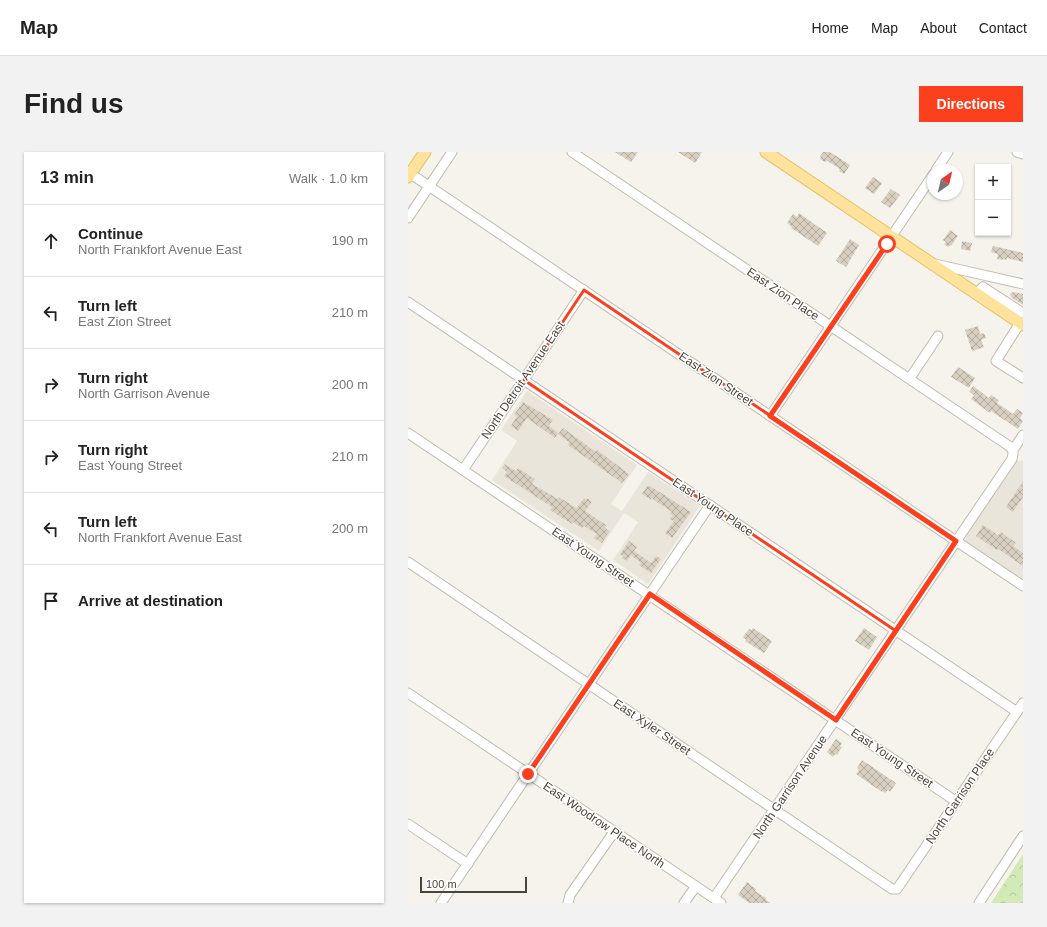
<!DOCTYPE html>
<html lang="en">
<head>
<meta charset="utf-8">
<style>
	:root { --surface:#fff; --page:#f2f2f2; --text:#222; --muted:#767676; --line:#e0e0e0; --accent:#fc3f1d }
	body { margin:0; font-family:Helvetica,sans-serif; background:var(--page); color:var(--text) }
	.controls { position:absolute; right:12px; top:12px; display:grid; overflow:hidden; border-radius:0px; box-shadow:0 1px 3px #0004 }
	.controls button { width:36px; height:36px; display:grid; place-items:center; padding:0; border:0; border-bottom:1px solid var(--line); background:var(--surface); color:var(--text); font:20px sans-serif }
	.compass { position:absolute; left:519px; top:12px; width:36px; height:36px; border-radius:50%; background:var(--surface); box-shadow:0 1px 3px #0004; rotate:34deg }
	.scale { position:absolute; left:12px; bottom:10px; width:107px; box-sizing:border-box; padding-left:4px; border:2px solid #4b4439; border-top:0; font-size:11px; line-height:14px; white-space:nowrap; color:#4b4439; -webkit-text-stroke:3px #fff; paint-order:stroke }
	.stop { position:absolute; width:12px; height:12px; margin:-9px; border:3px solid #fc3f1d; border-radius:50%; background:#fff }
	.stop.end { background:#fc3f1d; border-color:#fff; box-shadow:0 1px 4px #0008 }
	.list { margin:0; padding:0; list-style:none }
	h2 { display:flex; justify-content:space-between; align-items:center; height:52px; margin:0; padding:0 16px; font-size:17px }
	h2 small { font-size:13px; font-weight:400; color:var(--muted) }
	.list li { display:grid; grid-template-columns:26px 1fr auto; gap:12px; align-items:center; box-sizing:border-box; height:72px; padding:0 16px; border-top:1px solid var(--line) }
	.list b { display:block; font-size:15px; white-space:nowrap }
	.list p { margin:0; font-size:13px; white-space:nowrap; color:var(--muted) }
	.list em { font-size:13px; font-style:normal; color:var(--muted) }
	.icon { flex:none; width:22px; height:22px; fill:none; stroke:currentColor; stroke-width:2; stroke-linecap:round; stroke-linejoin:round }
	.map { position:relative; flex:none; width:615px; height:751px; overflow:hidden; border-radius:0px }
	header { display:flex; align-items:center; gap:24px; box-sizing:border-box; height:56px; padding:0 20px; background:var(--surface); border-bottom:1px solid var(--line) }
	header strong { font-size:19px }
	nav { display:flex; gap:22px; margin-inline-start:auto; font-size:14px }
	.intro { display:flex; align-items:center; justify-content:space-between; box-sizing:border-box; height:96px; padding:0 24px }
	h1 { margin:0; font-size:28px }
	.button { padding:10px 18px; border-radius:0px; background:var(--accent); color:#fff; font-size:14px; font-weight:700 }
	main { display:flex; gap:24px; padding:0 24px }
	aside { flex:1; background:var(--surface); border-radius:0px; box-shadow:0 1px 3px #0004 }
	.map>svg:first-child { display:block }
	.residential { fill:#eae5da }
	.forest { fill:url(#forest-crowns) }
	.building { fill:url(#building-cross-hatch) }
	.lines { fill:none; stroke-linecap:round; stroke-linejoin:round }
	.minor-casing { stroke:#c2bbae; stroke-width:11 }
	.major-casing { stroke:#e6c16a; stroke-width:13 }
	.minor { stroke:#fff; stroke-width:9 }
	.major { stroke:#ffe39c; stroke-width:11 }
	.route { stroke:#fc3f1d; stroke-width:5 }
	.marked { fill:none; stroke:#fc3f1d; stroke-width:3; stroke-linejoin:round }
	.labels { text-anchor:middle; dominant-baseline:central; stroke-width:3; stroke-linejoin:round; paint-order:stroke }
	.street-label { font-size:12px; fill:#4b4439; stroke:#fff }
</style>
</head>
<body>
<header>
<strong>Map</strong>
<nav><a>Home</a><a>Map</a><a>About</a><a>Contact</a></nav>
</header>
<div class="intro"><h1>Find us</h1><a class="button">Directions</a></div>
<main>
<aside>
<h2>13 min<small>Walk · 1.0 km</small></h2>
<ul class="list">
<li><svg class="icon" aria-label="ahead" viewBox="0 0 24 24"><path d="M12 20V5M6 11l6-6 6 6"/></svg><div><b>Continue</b><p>North Frankfort Avenue East</p></div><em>190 m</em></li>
<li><svg class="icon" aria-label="left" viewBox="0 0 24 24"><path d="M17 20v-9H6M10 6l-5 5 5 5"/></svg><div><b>Turn left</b><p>East Zion Street</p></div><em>210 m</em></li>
<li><svg class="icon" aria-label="right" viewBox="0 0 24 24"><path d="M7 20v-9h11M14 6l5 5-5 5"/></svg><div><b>Turn right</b><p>North Garrison Avenue</p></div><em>200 m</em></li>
<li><svg class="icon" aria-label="right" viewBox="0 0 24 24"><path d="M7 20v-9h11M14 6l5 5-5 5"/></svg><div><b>Turn right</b><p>East Young Street</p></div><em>210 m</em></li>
<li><svg class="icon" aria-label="left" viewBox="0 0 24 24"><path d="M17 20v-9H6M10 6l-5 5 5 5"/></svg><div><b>Turn left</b><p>North Frankfort Avenue East</p></div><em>200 m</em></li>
<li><svg class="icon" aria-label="arrive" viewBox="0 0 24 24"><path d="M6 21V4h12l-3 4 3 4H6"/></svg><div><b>Arrive at destination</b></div></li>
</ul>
</aside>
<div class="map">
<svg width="615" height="751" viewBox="0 0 615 751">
	<defs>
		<pattern id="forest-crowns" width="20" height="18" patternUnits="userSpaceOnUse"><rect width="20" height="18" fill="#d2eab5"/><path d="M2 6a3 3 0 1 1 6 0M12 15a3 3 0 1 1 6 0" fill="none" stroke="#b6ca9c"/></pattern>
		<pattern id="building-cross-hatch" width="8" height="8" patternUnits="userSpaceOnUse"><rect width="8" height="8" fill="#d8cfc1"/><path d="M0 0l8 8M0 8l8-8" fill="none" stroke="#b1aa9e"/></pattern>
	</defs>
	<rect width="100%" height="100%" fill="#f6f3ec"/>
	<!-- residential -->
	<g class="residential">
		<polygon points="119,239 229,313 203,352 214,359 240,320 292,354 240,432 205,408 230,370 216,361 191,399 84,328 109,289 93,278"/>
		<polygon points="615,307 615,429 558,391 557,389 559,382 609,308 612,310"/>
	</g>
	<!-- forest -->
	<polygon class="forest" points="615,702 615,751 583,751"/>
	<!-- building -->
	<g class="building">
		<polygon points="207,0 230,0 223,10"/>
		<polygon points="270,0 294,0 287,11"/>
		<polygon points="415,0 422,0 442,13 436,22 431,19 432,17 421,10 418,9 417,10 412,7 413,5 412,5"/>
		<polygon points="465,25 474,31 466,42 457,36"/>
		<polygon points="483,37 492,43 482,56 473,50"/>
		<polygon points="391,61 419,81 410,94 383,76 384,75 379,71 385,62 389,65"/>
		<polygon points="542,78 550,84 543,94 542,93 540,95 536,92 538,90 535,88"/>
		<polygon points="442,87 451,93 438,115 428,109"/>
		<polygon points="554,89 564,91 562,99 553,97"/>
		<polygon points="585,94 615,101 615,110 599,106 599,108 595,107 595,108 589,107 590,102 583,100"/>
		<polygon points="605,140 615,142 615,153 603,145 602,142"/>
		<polygon points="570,174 572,182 576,181 578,186 573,188 576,195 564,199 557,178"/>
		<polygon points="550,215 567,226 561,236 543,225"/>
		<polygon points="565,234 581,246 583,243 591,248 589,251 605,262 609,257 615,261 612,266 615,269 610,277 583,259 582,261 563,247 566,243 561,240"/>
		<polygon points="115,250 145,268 141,274 150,281 147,286 119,266 110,279 103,274 109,264 106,263"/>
		<polygon points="155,276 188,300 189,298 221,322 214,331 160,293 161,290 150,282"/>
		<polygon points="97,312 108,319 110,316 122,324 127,327 124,332 150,347 151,345 168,356 169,356 176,346 178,348 179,346 184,350 177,359 198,373 197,376 202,379 194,391 186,386 189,382 176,374 174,376 165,370 164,372 142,358 144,355 96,324 99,320 94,316"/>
		<polygon points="615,329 615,345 605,360 598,355"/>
		<polygon points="239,334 241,335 242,334 283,360 264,386 257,381 266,369 262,367 265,363 262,362 264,360 243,346 243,348 234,342"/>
		<polygon points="575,373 590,383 593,380 608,391 605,394 615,401 615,414 590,397 589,398 568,384"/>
		<polygon points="221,389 229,395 226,399 243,411 248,404 253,407 243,421 231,413 233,411 223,403 219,409 214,406 215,404 212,402"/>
		<polygon points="345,476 364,489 356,501 337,489 338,488 335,485 341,477 343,478"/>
		<polygon points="456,476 469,485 461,498 447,489"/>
		<polygon points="428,587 434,591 432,594 434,595 429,603 427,602 425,605 419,600"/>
		<polygon points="454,608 488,631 482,640 480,638 477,641 474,639 474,640 448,622 451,618 449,616"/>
		<polygon points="339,730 348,737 347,739 358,746 357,747 362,751 341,751 330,743"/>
	</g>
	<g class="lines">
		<defs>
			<g id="minor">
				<polyline points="164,0 601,294 605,298"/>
				<polyline points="609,0 615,2"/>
				<polyline points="528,18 540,0"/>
				<polyline points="0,20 615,434"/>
				<polyline points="0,66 44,0"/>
				<polyline points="527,112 615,132"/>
				<polyline points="568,142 575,135 615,161"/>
				<polyline points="0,150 609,560"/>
				<polyline points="612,171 588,209 615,226"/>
				<polyline points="502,226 530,184"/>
				<polyline points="362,264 525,23"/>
				<polyline points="0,281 549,650"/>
				<polyline points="55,318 176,138"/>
				<polyline points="0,410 484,737 489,737 615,551"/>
				<polyline points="0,541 313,751"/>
				<polyline points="0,672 60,712"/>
				<polyline points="306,746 604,307 605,302 605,298 615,283"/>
				<polyline points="33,751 302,353"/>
				<polyline points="160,751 162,743 206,680"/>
				<polyline points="276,751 288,734"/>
				<polyline points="571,751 615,684"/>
			</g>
			<g id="major">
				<polyline points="358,0 615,173"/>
				<polyline points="0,25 17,0"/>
			</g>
		</defs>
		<!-- minor casing -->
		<use href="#minor" class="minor-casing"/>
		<!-- major casing -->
		<use href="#major" class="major-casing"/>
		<!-- minor -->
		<use href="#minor" class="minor"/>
		<!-- major -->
		<use href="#major" class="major"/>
	</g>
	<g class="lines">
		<!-- route -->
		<polyline class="route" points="120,622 242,442 428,568 548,389 362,264 479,92"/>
	</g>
	<!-- marked area -->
	<path class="marked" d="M 176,138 L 548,389 L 488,479 L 116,228 Z"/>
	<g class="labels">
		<!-- street labels -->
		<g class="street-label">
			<text transform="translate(375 142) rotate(34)">East Zion Place</text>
			<text transform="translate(308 227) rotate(34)">East Zion Street</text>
			<text transform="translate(115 228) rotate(-56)">North Detroit Avenue East</text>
			<text transform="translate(305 355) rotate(34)">East Young Place</text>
			<text transform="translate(185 405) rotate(34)">East Young Street</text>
			<text transform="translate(244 575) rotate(34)">East Xyler Street</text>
			<text transform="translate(484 606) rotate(34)">East Young Street</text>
			<text transform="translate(382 635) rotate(-56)">North Garrison Avenue</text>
			<text transform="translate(552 644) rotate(-56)">North Garrison Place</text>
			<text transform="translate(196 673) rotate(34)">East Woodrow Place North</text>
		</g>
	</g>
</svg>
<div class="controls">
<button>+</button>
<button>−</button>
</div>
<svg class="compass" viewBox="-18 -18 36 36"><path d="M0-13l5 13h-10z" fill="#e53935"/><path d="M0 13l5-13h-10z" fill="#767676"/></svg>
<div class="scale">100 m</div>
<div class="stop" style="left:479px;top:92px"></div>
<div class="stop end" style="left:120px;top:622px"></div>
</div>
</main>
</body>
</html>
